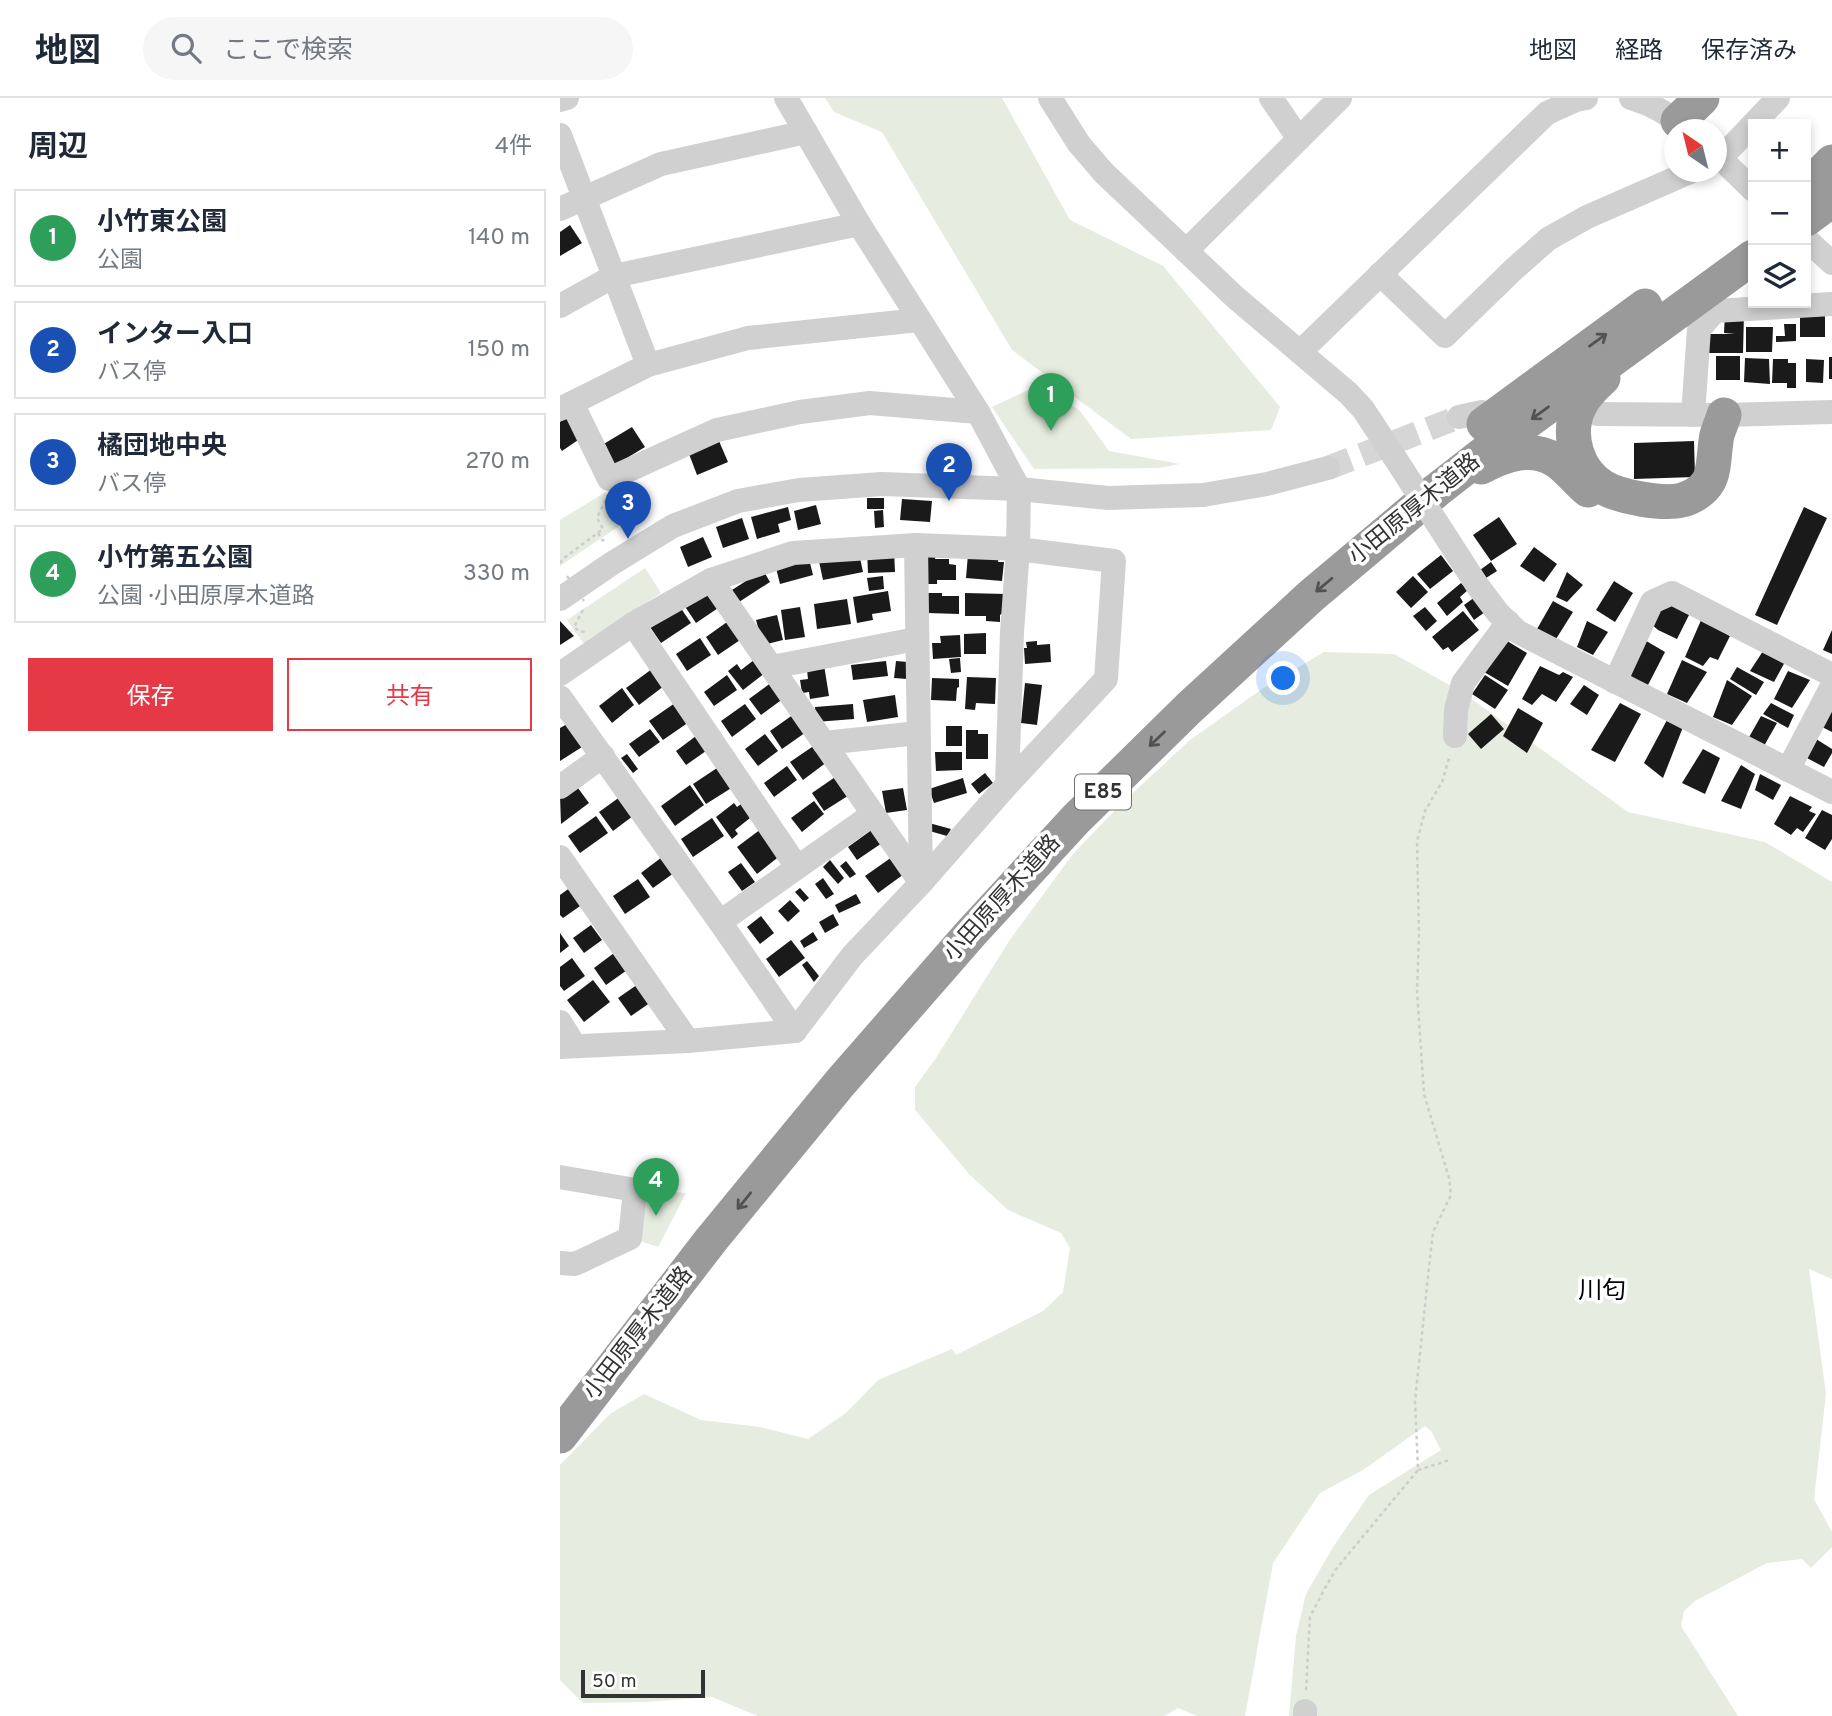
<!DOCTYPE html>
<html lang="ja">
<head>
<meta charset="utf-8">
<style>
	:root { --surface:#fff; --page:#f6f6f7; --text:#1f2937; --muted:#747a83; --line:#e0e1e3; --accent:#e63946 }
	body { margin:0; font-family:Overpass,"Noto Sans JP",sans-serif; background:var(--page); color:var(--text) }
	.controls { position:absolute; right:21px; top:21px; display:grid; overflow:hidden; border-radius:0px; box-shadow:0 4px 10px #0003 }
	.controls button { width:63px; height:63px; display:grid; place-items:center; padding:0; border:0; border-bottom:2px solid var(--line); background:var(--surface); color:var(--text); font:35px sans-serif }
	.compass { position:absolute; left:1104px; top:21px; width:63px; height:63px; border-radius:50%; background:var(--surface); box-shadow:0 4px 10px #0003; rotate:325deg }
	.scale { position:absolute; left:21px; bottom:18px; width:124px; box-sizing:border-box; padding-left:7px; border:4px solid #333; border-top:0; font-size:19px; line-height:24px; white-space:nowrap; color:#333; -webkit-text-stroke:5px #fff; paint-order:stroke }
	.you { position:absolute; left:724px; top:581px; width:24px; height:24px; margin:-18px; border:5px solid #fff; border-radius:50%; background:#1a73e8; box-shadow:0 0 0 10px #1a73e833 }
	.badge { display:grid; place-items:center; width:46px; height:46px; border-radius:50%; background:var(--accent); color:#fff; font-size:23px; font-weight:700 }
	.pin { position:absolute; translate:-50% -58px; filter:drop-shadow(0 2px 4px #0008) }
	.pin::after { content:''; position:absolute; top:37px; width:24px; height:21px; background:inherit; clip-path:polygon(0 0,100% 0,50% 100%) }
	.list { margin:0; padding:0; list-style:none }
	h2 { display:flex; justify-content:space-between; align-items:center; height:91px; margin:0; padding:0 28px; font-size:30px }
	h2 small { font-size:23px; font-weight:400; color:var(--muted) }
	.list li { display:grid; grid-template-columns:46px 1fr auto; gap:21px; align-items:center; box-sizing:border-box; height:98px; margin:0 14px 14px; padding:0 14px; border:2px solid var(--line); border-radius:0px }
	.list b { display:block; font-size:26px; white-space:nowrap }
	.list p { margin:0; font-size:23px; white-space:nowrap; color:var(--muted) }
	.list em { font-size:23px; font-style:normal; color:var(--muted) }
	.actions { display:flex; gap:14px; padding:21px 28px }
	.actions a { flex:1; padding:16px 0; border:2px solid var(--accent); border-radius:0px; text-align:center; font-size:24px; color:var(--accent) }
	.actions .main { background:var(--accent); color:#fff }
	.icon { flex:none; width:38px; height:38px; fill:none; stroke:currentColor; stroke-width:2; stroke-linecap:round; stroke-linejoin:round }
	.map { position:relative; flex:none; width:1272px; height:1618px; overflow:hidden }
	header { display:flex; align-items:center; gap:42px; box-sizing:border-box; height:98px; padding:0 35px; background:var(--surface); border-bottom:2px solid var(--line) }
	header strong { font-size:33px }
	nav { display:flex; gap:38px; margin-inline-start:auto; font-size:24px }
	.search { width:490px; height:63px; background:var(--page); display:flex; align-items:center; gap:18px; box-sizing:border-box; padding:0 24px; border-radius:38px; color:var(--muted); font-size:26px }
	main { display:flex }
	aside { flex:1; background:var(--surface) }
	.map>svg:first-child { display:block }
	.green { fill:#e6ecdf }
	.building { fill:#1a1a1a }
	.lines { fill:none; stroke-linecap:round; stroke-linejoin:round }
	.minor-tunnel { stroke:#d6d6d6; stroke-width:24; stroke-dasharray:24 12; stroke-linecap:butt }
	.path { stroke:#cdcdcd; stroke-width:2.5; stroke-dasharray:3.5 3.5; stroke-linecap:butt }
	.minor { stroke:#d0d0d0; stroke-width:24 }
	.highway { stroke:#9a9a9a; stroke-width:35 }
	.path-bridge { stroke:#cdcdcd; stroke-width:2.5; stroke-dasharray:3.5 3.5; stroke-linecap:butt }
	.minor-bridge { stroke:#d0d0d0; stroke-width:24 }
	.oneway { stroke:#525252 }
	.labels { text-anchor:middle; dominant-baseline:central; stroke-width:7; stroke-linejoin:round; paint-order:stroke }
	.shield { fill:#fff; stroke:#707070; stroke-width:2 }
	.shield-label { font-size:21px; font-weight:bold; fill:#333 }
	.street-label { font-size:23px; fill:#333; stroke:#fff }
	.neighbourhood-label { font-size:24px; fill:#000; stroke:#fff }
</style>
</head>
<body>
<header>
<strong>地図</strong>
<div class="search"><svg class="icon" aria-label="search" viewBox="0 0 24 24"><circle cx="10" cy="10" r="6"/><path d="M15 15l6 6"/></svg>ここで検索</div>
<nav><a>地図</a><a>経路</a><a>保存済み</a></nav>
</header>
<main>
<aside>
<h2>周辺<small>4件</small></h2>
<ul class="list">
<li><span class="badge" style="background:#2e9e5b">1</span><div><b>小竹東公園</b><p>公園</p></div><em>140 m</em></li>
<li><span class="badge" style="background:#1a4fb4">2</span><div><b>インター入口</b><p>バス停</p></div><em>150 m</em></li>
<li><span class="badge" style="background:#1a4fb4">3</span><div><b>橘団地中央</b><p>バス停</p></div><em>270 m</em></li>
<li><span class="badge" style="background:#2e9e5b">4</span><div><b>小竹第五公園</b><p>公園 · 小田原厚木道路</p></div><em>330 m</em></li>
</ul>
<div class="actions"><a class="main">保存</a><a>共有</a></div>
</aside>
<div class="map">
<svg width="1272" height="1618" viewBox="0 0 1272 1618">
	<rect width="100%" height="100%" fill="#fff"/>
	<!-- green -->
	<g class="green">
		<polygon points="265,0 442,0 510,122 603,168 720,309 711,332 571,341 452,252 322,34 274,14"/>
		<polygon points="481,286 520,313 549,353 620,366 599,370 474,371 432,309"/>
		<polygon points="46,394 62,426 0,468 0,422"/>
		<polygon points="85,470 101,495 65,518 24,546 7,522"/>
		<polygon points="764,554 834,556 902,594 1068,714 1205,744 1272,784 1272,1181 1249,1171 1266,1296 1254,1401 1272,1434 1272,1449 1251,1470 1242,1461 1207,1465 1135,1503 1124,1513 1121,1528 1178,1618 729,1618 736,1538 746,1496 773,1449 809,1397 881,1352 871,1333 865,1328 803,1372 760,1395 713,1465 685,1618 637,1618 618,1610 604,1618 198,1618 152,1599 84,1604 23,1605 0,1582 0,1367 50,1316 84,1296 141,1322 200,1329 248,1341 286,1315 318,1282 392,1251 396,1257 483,1213 503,1194 510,1150 501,1135 448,1112 410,1077 355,1012 355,989 376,960 449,843 513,756 561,706 630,642 702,591"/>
		<polygon points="80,1091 126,1095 98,1149 75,1141"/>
	</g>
	<!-- building -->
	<g class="building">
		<polygon points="10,127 22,145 0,158 0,134"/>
		<polygon points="1165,215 1184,215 1183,255 1143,255 1144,236 1175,236 1164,235"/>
		<rect x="1240" y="218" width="25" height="21"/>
		<polygon points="1224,226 1236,226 1236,243 1216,244 1216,238 1225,238"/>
		<polygon points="1186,229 1213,229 1212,254 1186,254"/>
		<rect x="1156" y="258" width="24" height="24"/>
		<rect x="1269" y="259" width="3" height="22"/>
		<polygon points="1185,260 1209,261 1210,286 1184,284"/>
		<polygon points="1213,261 1228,261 1228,265 1236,265 1236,290 1227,290 1227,285 1212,285"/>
		<polygon points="1246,261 1264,262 1263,285 1246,284"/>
		<polygon points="7,319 21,340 2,353 0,350 0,324"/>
		<polygon points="72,329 85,349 52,369 42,347"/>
		<polygon points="159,343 168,364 137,377 129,356"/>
		<polygon points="1134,343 1135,379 1074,381 1074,345"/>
		<rect x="307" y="400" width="17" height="11"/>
		<polygon points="342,401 372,403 370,424 340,422"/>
		<polygon points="256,407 261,426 238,432 234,413"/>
		<polygon points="228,409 231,422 218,426 220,434 197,441 191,419"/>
		<polygon points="1244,409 1267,420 1217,527 1195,517"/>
		<polygon points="323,412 324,429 315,430 314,413"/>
		<polygon points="939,419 957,446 931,463 913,437"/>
		<polygon points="182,420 189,441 163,450 156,429"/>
		<polygon points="143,439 152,459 128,469 120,449"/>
		<polygon points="974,449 997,466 984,484 960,468"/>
		<polygon points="334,452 335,474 308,475 307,453"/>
		<polygon points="299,455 303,474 263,482 258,459"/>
		<polygon points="408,456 439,458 438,464 444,464 442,483 406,480"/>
		<polygon points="248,457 253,477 220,486 215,466"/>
		<polygon points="366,457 376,457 375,461 389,461 389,466 396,467 396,482 377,482 377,486 366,486"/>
		<polygon points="881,457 893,473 870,491 857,476"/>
		<polygon points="931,464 937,473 926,480 920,472"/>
		<polygon points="203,472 210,484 179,504 172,492"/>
		<polygon points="1007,474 1023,487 1007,504 996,499"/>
		<polygon points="323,478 324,491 309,493 307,480"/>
		<polygon points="853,478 868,494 851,510 836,494"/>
		<polygon points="1054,483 1073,495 1055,524 1036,512"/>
		<polygon points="901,485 908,492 900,499 903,504 887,518 877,505"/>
		<polygon points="144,489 164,506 136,525 122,504"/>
		<polygon points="328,493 331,513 312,516 313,522 297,525 293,499"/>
		<polygon points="367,495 382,495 382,498 399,498 399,516 367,515"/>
		<polygon points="405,495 446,496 445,513 440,517 440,524 426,523 426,518 405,518"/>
		<polygon points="1104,498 1130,515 1117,541 1098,532 1090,525"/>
		<polygon points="915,499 925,514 914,522 904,507"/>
		<polygon points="287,501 291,526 257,531 254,506"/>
		<polygon points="993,503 1013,514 996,541 977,531"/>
		<polygon points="118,506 131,525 101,545 88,526"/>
		<polygon points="240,509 245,539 225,542 221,512"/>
		<polygon points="865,509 877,523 866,533 853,518"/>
		<polygon points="903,513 919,532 892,554 888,549 883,552 872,539"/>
		<polygon points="217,517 223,542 203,547 196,522"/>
		<polygon points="174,519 183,540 158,557 146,539"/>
		<polygon points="1142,520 1170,538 1158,562 1150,559 1143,568 1125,559"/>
		<polygon points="0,523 14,538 0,547"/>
		<polygon points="1027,523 1048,534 1033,557 1017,549"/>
		<polygon points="1272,532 1272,556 1263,552"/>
		<polygon points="426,535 426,556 404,556 404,536"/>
		<polygon points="400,537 401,559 373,561 372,545 381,545 380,538"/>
		<polygon points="140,540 151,557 127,573 116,556"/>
		<polygon points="944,541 967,555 948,588 924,574"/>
		<polygon points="1083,541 1105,554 1088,587 1066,577"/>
		<polygon points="477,543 477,547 490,546 491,564 465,566 464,550 467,550 466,544"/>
		<polygon points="1205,550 1226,562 1214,584 1190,573"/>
		<polygon points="400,560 401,574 391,575 389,561"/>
		<polygon points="194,562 205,575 183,592 168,573 177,566 181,572"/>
		<polygon points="1122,562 1147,574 1127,605 1107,596"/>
		<polygon points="326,563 328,578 293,582 291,567"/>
		<polygon points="336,563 348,564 347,581 334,580"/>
		<polygon points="264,567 269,598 250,601 249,594 242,595 240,582 248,581 247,572"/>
		<polygon points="980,568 999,577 1003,574 1013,579 996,604 982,596 972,607 962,601"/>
		<polygon points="1177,569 1204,584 1196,597 1170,581"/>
		<polygon points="92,571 104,588 79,607 66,590"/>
		<polygon points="1228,573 1250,582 1232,610 1214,601"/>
		<polygon points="167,577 177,592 154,608 144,594"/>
		<polygon points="925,577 948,592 935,611 912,596"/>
		<polygon points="407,579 436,580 435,606 416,605 415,612 405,611"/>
		<polygon points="372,580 399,581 399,589 397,590 396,603 371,602"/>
		<polygon points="1167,582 1192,598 1172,627 1153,619"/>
		<polygon points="212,584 224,600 201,617 189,601"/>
		<polygon points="465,585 482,587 477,627 461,625"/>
		<polygon points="1024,587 1039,597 1027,617 1010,606"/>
		<polygon points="62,590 74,607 52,625 39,608"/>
		<polygon points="335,597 338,619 307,624 303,602"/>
		<polygon points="115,605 129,624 103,642 89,623"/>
		<polygon points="1060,605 1081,616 1055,664 1031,652"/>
		<polygon points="1211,605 1234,617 1228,630 1203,616"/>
		<polygon points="185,606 196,621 172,639 161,623"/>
		<polygon points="293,606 294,621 256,624 255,609"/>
		<polygon points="958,610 983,625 967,655 943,638"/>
		<polygon points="1272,613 1272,634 1262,629"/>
		<polygon points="237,614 249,632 222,651 210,633"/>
		<polygon points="931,616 944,631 921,651 908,636"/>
		<polygon points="1201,618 1217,625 1204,648 1188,641"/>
		<polygon points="1107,622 1123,629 1103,680 1084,665"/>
		<polygon points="7,626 22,649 0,663 0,630"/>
		<rect x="386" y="628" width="16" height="20"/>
		<polygon points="90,631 100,644 79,659 69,646"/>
		<polygon points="406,632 418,632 418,636 428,636 428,661 406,661"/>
		<polygon points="205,636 218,653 198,668 185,651"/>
		<polygon points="136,638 146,653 126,667 116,653"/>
		<polygon points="1256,641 1272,651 1272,655 1264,669 1245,659"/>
		<polygon points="255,647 267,664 243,682 230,664"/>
		<polygon points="1143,651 1160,660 1145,696 1122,685"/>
		<polygon points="375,654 402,654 402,672 376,673"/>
		<polygon points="67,656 78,671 73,675 61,660"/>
		<polygon points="1181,667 1195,676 1181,711 1161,703"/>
		<polygon points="160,668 173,689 146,706 133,686"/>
		<polygon points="227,668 237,682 214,699 204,685"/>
		<polygon points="281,675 294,694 264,713 252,695"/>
		<polygon points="425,675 433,685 419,696 411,686"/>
		<polygon points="1200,676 1221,687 1213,702 1195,692"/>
		<polygon points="403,680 407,695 374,705 369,691"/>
		<polygon points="15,686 29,705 1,726 0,698"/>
		<polygon points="130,687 144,707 115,728 101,708"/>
		<polygon points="343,690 347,712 326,715 322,693"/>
		<polygon points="64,696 77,715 53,733 39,714"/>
		<polygon points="1230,698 1252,709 1249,713 1256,716 1243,734 1237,730 1231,737 1214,726"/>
		<polygon points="185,703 195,716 175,732 178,736 172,741 156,719 174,705 177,709"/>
		<polygon points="254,703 264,716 242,734 231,720"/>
		<polygon points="1262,712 1272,717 1272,741 1265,752 1245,740"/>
		<polygon points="36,718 48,735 20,755 8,738"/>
		<polygon points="152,720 164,738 133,759 121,741"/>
		<polygon points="369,725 391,731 387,738 366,732"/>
		<polygon points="201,731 221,757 197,776 177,749"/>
		<polygon points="313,731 322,745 297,762 288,749"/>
		<polygon points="106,756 118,772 93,790 81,775"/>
		<polygon points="332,759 344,776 318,795 305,778"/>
		<polygon points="270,762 284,780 278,786 263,769"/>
		<polygon points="286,763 296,776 290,780 280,768"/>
		<polygon points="181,765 195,784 182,793 168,774"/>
		<polygon points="263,780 274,796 266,801 255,786"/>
		<polygon points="78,781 90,799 65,816 53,798"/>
		<polygon points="11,789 23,806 3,820 0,817 0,797"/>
		<polygon points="240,790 249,800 244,804 235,794"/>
		<polygon points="296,796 301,805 279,815 275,807"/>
		<polygon points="230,802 240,813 228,824 218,813"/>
		<polygon points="273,816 279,827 265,835 259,824"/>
		<polygon points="201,818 214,835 200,846 187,829"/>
		<polygon points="31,827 42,842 24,855 13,840"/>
		<polygon points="253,834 258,842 244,850 240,843"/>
		<polygon points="0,835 9,848 0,855"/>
		<polygon points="231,842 245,860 219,879 206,861"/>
		<polygon points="58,852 70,870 46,887 34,870"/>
		<polygon points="12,860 25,878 4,893 0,888 0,869"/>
		<polygon points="247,863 259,878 254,884 242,867"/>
		<polygon points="33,882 50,904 24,924 7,902"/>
		<polygon points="81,884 94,902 71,918 58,900"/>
	</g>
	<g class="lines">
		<!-- minor-tunnel -->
		<polyline class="minor-tunnel" points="768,370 899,319"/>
		<!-- path -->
		<g class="path">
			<polyline points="38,435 42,442 48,443"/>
			<polyline points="0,465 4,460 43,431 37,420 46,401"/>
			<polyline points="23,512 14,529 19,533 25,534"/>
			<polyline points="858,1372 890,1362"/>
			<polyline points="746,1592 750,1519 764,1492 776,1471 858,1372 855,1303 869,1169 873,1134 891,1097 889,1080 864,996 857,893 859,837 857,743 865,713 882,684 890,657"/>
		</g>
		<!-- minor -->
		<g class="minor">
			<polyline points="490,0 519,46 544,75 676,200 788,295 803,311 824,343"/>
			<polyline points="711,0 739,41"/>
			<path d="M 1071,0 C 1091,6 1111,17 1128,32"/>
			<polyline points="0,2 7,0"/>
			<polyline points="0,37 88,267"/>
			<polyline points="1156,56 1193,92"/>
			<polyline points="1156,62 1161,60 1218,0"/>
			<polyline points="0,111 101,66 246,34"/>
			<polyline points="1246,141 1272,165"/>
			<polyline points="626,153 780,0"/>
			<polyline points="820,176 885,238 953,172 988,141 1027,119 1130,74"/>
			<polyline points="0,208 54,178 299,126"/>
			<polyline points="740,254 987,15 1016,2 1026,0"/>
			<polyline points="12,305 49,381 157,332 240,314 310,305 418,314"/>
			<polyline points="0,311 88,267 188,240 359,222"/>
			<polyline points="1038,316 1164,317 1272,314"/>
			<polyline points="1133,317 1139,231 1155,213 1272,206"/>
			<polyline points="899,319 922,314"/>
			<polyline points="888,442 917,487 938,515 958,534 1272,694"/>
			<polyline points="151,482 361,785 447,687 546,581 554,463 458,451 452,534 447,687"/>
			<polyline points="0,501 51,466 113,428 178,403 239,392 322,386 459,391 548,400 643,397 707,386 768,370"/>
			<polyline points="73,526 237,769"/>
			<polyline points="212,569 356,541"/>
			<polyline points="0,576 73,526 151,482 233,455 356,447 458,451 459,391 418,314 299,126 226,0"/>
			<polyline points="1055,584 1092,504 1112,495 1272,577"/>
			<polyline points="0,599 160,824 235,933 128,943 0,949"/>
			<polyline points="895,638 896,612 903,585 948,524"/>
			<polyline points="264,645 358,635"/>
			<polyline points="1228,672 1272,588"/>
			<polyline points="0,689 43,658"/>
			<polyline points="0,759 128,943"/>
			<polyline points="160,824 313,716"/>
			<polyline points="0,924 15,948"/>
			<polyline points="235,933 292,858 361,785 356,447"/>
			<polyline points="0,1079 75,1092 70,1140 15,1166 0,1165"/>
			<polyline points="745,1618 745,1613"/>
		</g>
		<!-- highway -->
		<g class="highway">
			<polyline points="1118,23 1142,0"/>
			<polyline points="1246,91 1272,64"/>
			<polyline points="1246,121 1272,102"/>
			<path d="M 1043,280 C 1033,289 1024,298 1019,309 C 1006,337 1017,373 1043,389 C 1059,399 1104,407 1122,402 C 1131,400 1143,393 1148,384 C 1155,374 1154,350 1157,337 C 1159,330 1162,324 1164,317"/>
			<polyline points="924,326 1085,208"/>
			<path d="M 921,369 C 945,357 970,347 995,362 C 1007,369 1017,383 1028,392"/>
			<polyline points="0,1338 151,1142 280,985 411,835 516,721 629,610 751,498 877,392 931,350 1193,159"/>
		</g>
		<!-- path-bridge -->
		<polyline class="path-bridge" points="7,478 24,503"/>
		<!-- minor-bridge -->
		<polyline class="minor-bridge" points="824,343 888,442"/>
	</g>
	<!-- one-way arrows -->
	<defs><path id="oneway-shaft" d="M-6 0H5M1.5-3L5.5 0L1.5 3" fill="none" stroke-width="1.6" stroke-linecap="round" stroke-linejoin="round" transform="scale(1.75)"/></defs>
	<g class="oneway">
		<use href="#oneway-shaft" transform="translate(1038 242) rotate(-36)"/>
		<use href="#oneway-shaft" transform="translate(980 315) rotate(144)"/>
		<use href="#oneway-shaft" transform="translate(764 487) rotate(140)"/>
		<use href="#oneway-shaft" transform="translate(597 641) rotate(136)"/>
		<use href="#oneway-shaft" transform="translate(184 1103) rotate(129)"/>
	</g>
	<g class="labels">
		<!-- shield labels -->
		<rect class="shield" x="515" y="676.5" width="56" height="35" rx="5"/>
		<g class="shield-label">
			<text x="543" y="694">E85</text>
		</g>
		<!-- street labels -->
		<g class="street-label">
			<text transform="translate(855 412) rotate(-39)">小田原厚木道路</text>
			<text transform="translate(443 801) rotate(-48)">小田原厚木道路</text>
			<text transform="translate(79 1236) rotate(-52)">小田原厚木道路</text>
		</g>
		<!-- neighbourhood labels -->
		<g class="neighbourhood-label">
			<text x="1042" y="1194">川匂</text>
		</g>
	</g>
</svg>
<div class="controls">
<button>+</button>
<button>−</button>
<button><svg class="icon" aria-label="layers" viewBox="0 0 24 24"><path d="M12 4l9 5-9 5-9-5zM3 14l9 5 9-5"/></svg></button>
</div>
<svg class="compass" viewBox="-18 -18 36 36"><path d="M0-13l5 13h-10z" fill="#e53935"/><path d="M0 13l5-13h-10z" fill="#747a83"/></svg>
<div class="scale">50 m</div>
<div class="you"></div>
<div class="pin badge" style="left:491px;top:333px;background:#2e9e5b">1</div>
<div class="pin badge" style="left:389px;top:403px;background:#1a4fb4">2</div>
<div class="pin badge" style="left:68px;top:441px;background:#1a4fb4">3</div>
<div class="pin badge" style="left:96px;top:1118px;background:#2e9e5b">4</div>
</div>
</main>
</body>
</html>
